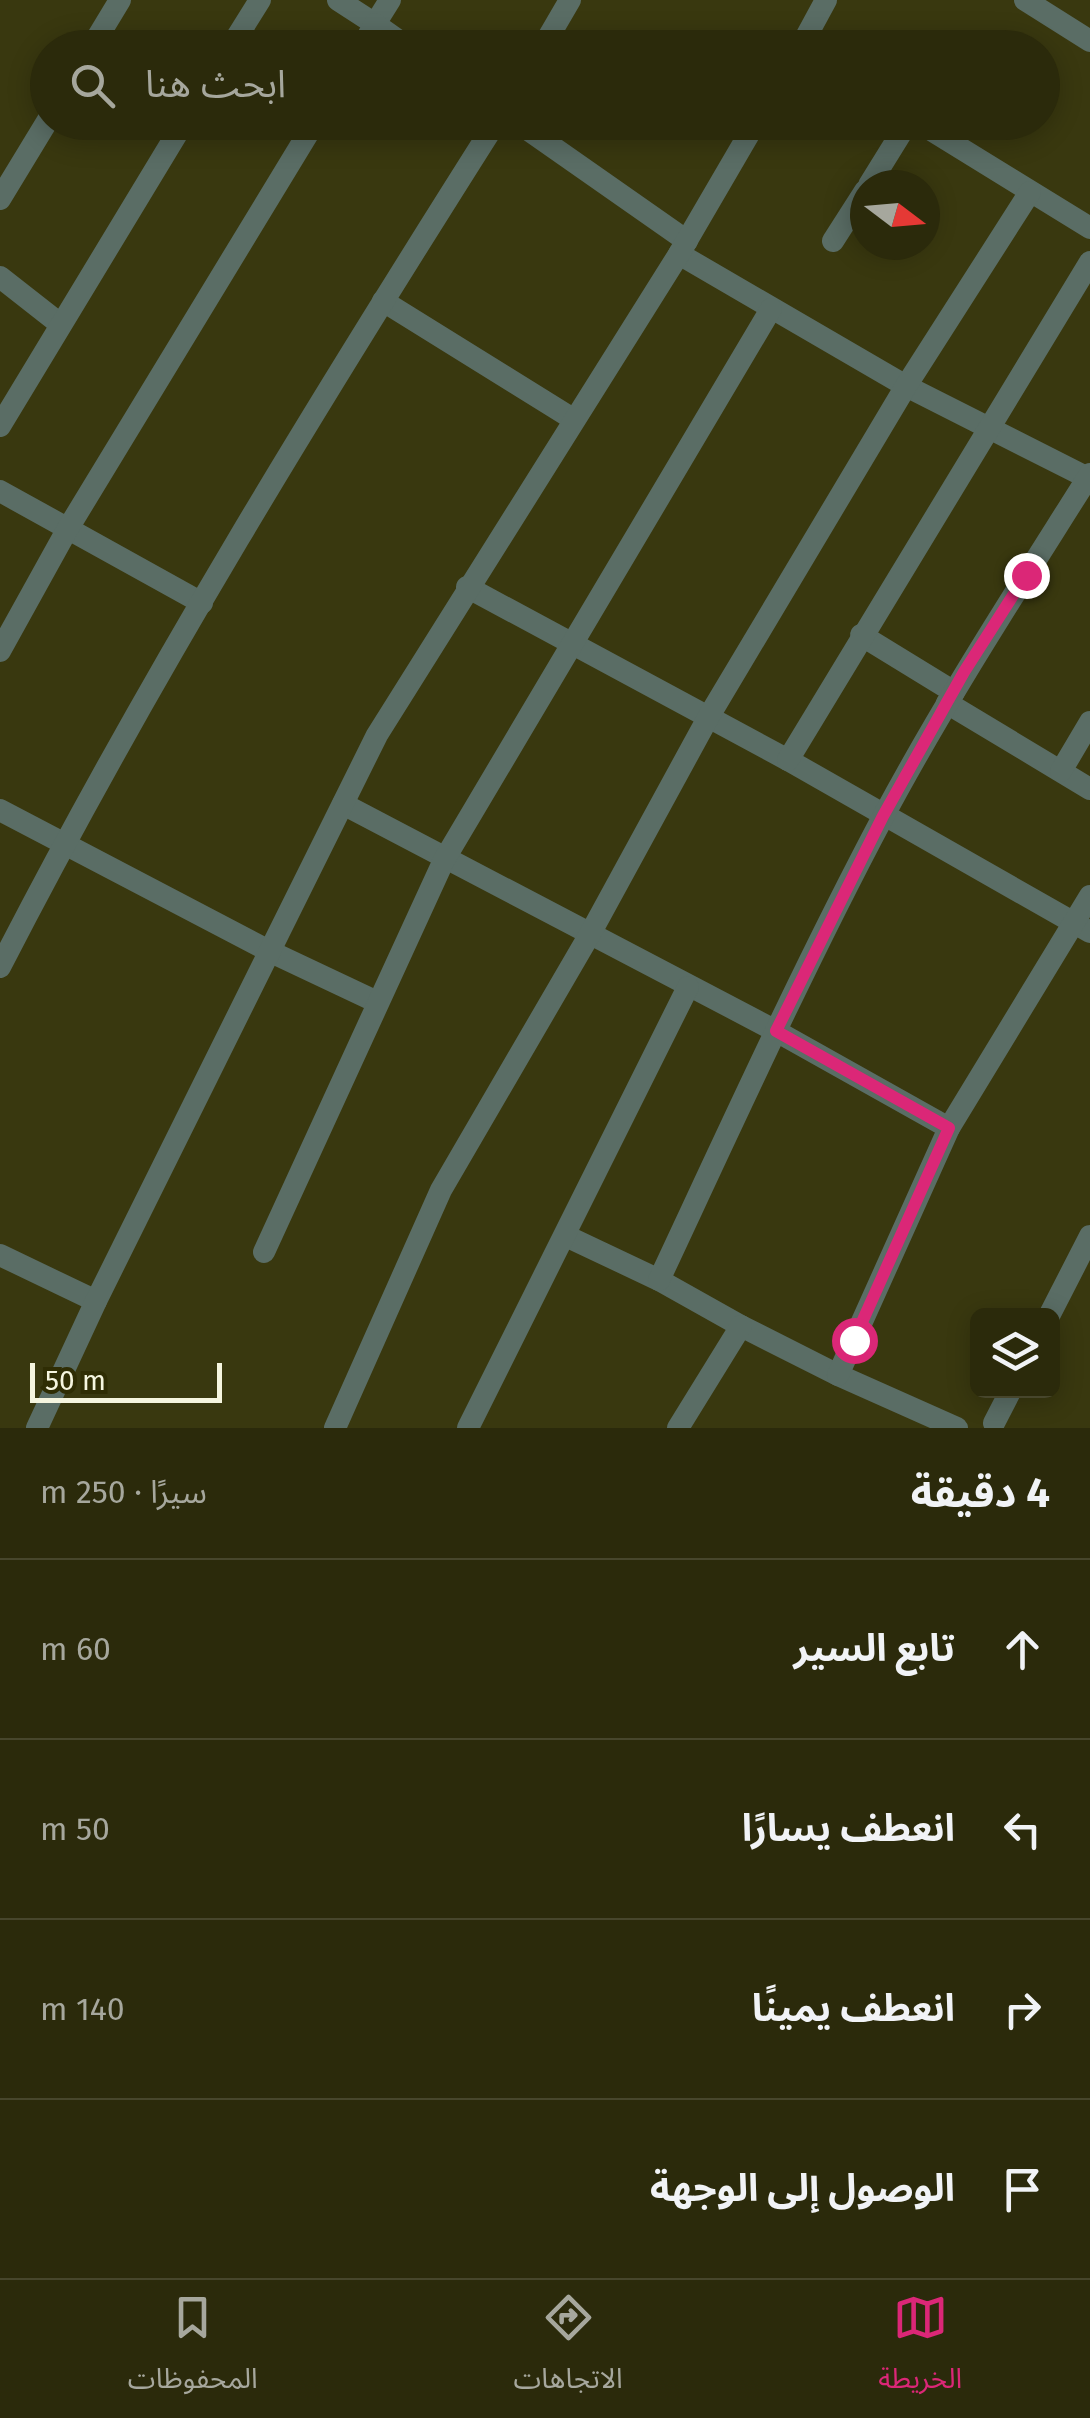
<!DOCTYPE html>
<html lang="ar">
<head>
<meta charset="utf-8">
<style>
	:root { --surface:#2b2a0b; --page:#333214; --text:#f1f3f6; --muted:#a6a79d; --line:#47462c; --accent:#db2777 }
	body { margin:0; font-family:"Fira Sans","Noto Sans Arabic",sans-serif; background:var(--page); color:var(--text); direction:rtl }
	.controls { position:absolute; right:30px; bottom:30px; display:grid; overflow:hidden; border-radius:15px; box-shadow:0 5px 25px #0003 }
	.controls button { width:90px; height:90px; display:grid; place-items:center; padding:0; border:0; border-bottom:2px solid var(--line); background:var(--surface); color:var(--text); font:50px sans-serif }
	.compass { position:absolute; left:850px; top:170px; width:90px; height:90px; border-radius:50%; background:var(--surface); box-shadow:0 5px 25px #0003; rotate:106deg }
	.scale { position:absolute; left:30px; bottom:25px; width:192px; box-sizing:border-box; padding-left:10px; border:5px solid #f5f5df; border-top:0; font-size:28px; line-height:35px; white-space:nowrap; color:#f5f5df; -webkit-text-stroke:8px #2f2d04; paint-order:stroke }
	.stop { position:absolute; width:30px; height:30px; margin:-22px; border:8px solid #db2777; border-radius:50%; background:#fff }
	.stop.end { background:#db2777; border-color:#fff; box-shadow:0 2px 10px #0008 }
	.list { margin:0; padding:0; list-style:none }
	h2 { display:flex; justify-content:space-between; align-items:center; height:130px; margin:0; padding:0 40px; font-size:42px }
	h2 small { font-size:32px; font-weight:400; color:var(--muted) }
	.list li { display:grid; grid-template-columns:65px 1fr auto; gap:30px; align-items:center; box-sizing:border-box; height:180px; padding:0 40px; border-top:2px solid var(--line) }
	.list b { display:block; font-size:38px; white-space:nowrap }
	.list em { font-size:32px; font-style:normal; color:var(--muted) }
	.icon { flex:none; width:55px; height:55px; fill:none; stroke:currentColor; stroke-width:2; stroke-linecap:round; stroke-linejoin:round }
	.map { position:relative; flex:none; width:1090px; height:1428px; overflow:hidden; direction:ltr }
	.search { position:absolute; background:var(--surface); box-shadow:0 5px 25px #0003; left:30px; right:30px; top:30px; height:110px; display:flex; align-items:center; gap:25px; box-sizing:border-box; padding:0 35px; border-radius:55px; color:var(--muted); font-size:38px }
	.sheet { height:850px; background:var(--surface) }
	nav { display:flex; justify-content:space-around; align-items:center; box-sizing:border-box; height:140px; border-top:2px solid var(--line); background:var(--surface); font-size:28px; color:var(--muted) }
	nav a { display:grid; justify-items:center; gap:5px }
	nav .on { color:var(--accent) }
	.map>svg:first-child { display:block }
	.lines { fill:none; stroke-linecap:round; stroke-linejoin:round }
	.street { stroke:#5a6d65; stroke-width:22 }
	.route { stroke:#db2777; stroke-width:12 }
</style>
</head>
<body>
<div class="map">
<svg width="1090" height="1428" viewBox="0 0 1090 1428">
	<rect width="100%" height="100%" fill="#39380f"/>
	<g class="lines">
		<!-- street -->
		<g class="street">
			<polyline points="338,0 375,24 390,0"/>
			<polyline points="1025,0 1090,41"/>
			<polyline points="91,48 120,0"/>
			<polyline points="230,48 260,0"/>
			<polyline points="361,48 375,24 409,48"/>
			<polyline points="542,48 570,0"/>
			<polyline points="800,48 826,0"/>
			<polyline points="517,122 687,241"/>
			<polyline points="918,122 1090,228"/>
			<polyline points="869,185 908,122"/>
			<polyline points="0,199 48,120"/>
			<polyline points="833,241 865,191"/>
			<polyline points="679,254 906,386 1090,479"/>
			<polyline points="0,277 60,324"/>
			<polyline points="383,301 573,419"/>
			<polyline points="0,426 184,122"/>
			<polyline points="0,491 202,603"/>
			<polyline points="467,587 788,760 1090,932"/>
			<polyline points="861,635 954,692"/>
			<polyline points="0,651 67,530 315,122"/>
			<polyline points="947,703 1090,789"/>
			<polyline points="788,760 1090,262"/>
			<polyline points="1061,771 1090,722"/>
			<polyline points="343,804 776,1031 949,1128"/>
			<polyline points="0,810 269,951 377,1002"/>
			<path d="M 0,967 C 149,677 321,398 496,122"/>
			<polyline points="566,1236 659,1280 741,1326 838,1375 957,1428"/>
			<polyline points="264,1252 444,860 771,309"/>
			<polyline points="0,1255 96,1301"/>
			<path d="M 659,1280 C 732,1124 803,968 883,817 C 946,699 1019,587 1090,474"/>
			<polyline points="1049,1316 1090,1236"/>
			<polyline points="838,1375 949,1128 1090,896"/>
			<polyline points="994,1423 1011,1390"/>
			<polyline points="37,1428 96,1301 377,735 679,254 756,122"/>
			<polyline points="335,1428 441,1190 590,934 709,716 906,386 1030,192"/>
			<polyline points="468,1428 688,987"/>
			<polyline points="678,1428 741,1326"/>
		</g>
	</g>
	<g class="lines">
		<!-- route -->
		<polyline class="route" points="854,1340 949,1128 776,1031 883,816 964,672 1026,575"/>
	</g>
</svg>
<div class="controls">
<button><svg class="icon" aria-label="layers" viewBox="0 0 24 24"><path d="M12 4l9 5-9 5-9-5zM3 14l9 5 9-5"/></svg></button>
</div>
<svg class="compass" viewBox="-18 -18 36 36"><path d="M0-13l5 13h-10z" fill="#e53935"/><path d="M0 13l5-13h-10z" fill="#a6a79d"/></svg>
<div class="scale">50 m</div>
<div class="stop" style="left:854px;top:1340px"></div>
<div class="stop end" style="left:1026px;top:575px"></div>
<div class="search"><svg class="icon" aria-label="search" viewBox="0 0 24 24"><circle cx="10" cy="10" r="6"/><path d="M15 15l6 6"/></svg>ابحث هنا</div>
</div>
<section class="sheet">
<h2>4 دقيقة<small>سيرًا · 250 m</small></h2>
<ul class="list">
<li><svg class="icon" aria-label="ahead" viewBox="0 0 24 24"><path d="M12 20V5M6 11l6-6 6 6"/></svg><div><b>تابع السير</b></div><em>60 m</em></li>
<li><svg class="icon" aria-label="left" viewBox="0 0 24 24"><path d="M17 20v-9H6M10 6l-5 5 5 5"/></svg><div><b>انعطف يسارًا</b></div><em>50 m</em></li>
<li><svg class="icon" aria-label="right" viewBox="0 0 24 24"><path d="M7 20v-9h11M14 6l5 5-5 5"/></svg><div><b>انعطف يمينًا</b></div><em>140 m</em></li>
<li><svg class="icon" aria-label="arrive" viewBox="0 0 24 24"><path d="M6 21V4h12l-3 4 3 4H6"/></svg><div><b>الوصول إلى الوجهة</b></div></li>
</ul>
</section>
<nav>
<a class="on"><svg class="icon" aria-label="map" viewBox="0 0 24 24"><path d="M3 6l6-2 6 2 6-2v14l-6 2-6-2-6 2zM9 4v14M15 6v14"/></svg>الخريطة</a>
<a><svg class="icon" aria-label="directions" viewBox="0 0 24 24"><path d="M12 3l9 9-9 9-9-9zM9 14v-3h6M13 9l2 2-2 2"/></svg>الاتجاهات</a>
<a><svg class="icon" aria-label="saved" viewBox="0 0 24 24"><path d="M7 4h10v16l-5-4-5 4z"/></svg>المحفوظات</a>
</nav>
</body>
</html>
